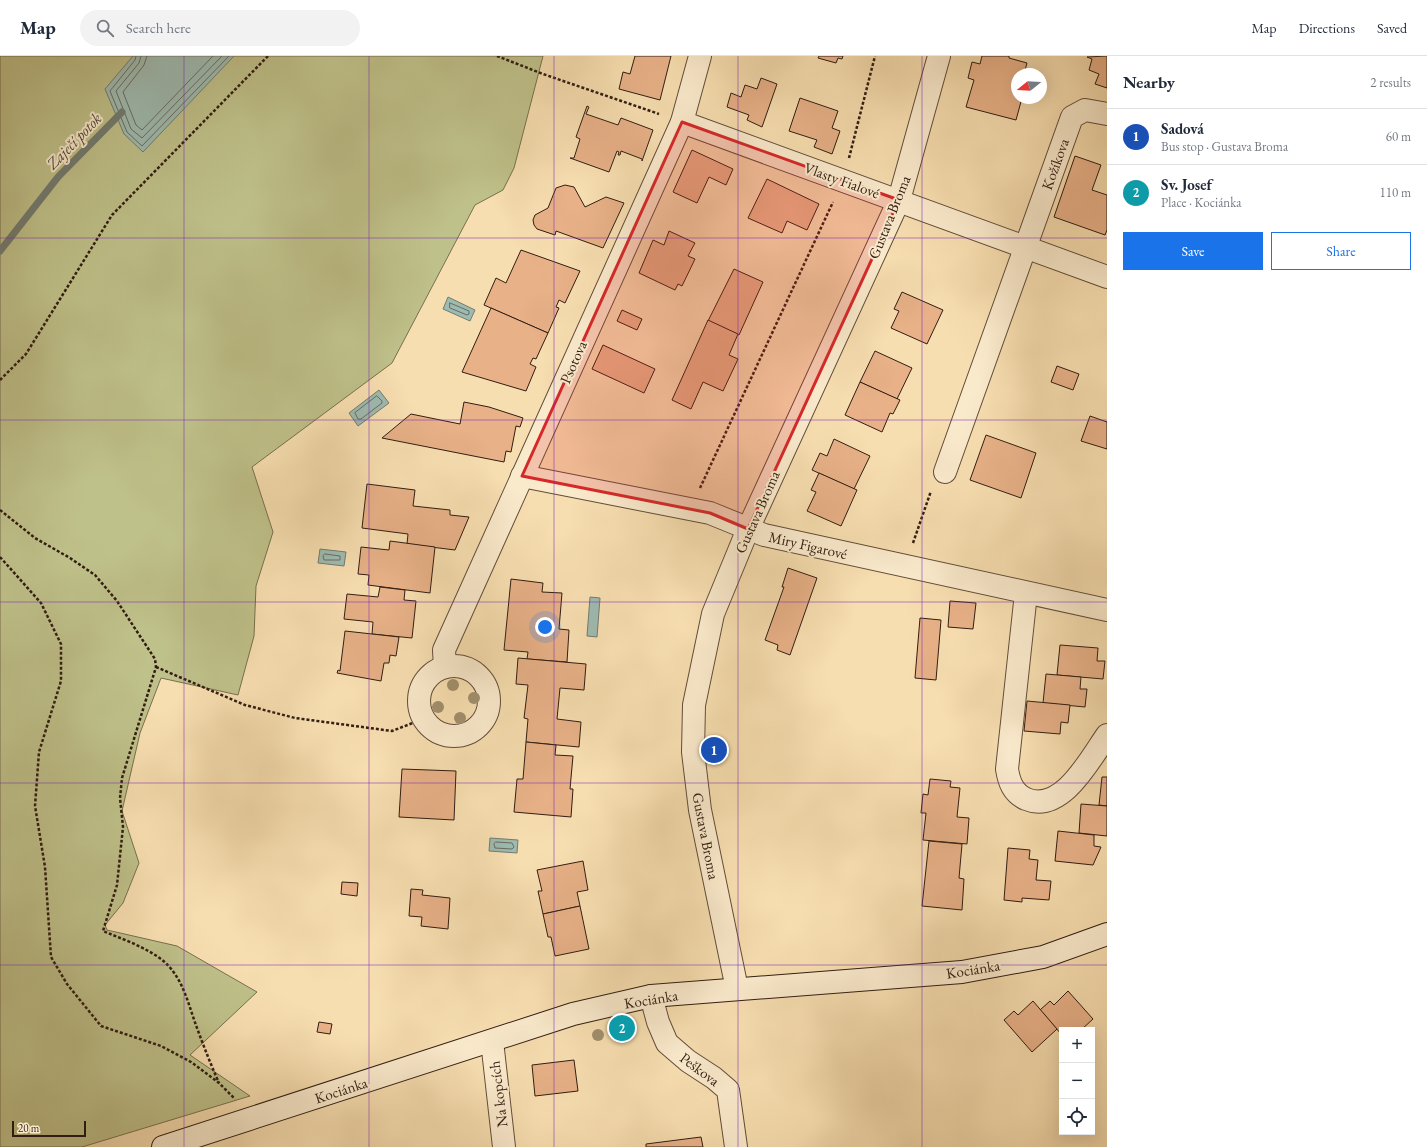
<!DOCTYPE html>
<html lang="en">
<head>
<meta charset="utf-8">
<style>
	:root { --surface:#fff; --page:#f2f2f3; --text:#1f2937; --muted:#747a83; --line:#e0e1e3; --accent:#1a73e8 }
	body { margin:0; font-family:"EB Garamond",serif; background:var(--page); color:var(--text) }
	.controls { position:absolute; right:12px; bottom:12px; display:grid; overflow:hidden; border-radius:0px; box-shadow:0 4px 16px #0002 }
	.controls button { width:36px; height:36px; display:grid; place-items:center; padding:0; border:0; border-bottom:1px solid var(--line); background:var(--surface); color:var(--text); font:20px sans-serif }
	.compass { position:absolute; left:1011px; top:12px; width:36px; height:36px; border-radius:50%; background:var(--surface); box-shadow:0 4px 16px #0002; rotate:252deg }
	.scale { position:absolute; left:12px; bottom:10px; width:74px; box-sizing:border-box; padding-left:4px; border:2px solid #311d12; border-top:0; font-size:11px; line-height:14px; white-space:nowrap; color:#311d12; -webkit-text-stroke:3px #faeacc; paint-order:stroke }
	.you { position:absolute; left:545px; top:571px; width:14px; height:14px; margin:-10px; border:3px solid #fff; border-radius:50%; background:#1a73e8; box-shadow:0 0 0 6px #1a73e833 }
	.badge { display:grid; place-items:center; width:26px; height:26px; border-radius:50%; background:var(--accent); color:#fff; font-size:13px; font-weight:700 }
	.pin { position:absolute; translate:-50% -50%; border:2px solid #fff; box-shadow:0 1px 4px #0006 }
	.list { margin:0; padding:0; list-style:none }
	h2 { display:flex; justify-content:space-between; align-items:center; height:52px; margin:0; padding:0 16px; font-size:17px }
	h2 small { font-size:13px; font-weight:400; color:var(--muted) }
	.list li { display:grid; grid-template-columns:26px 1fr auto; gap:12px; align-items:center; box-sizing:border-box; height:56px; padding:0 16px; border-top:1px solid var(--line) }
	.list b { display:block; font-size:15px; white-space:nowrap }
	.list p { margin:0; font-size:13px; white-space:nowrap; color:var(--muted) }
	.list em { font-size:13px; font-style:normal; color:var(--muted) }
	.actions { display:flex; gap:8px; padding:12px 16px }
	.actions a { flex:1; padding:9px 0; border:1px solid var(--accent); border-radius:0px; text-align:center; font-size:14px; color:var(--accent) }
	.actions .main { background:var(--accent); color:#fff }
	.icon { flex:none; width:22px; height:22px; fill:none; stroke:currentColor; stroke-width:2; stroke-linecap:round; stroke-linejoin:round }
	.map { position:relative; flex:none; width:1107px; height:1091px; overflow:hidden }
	header { display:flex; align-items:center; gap:24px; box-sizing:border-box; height:56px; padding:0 20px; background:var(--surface); border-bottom:1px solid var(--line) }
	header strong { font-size:19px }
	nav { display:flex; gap:22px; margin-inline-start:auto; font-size:14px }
	.search { width:280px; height:36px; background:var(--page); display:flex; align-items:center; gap:10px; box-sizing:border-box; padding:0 14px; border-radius:22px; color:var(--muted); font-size:15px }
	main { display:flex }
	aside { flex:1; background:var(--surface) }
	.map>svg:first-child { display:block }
	.green { fill:#bfc18a; stroke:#786f4e }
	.water { fill:#9ebbb1; stroke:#727c71 }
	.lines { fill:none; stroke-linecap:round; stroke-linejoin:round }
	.shore { stroke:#686c62; stroke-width:1 }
	.stream { stroke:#727c71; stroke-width:7 }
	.building { fill:#e8b188; stroke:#311d12 }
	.street-casing { stroke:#624d3a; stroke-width:24 }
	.secondary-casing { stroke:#311d12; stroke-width:24 }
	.path { stroke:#311d12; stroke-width:2.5; stroke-dasharray:3 2; stroke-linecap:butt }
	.street { stroke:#faeacc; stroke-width:22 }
	.secondary { stroke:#faeacc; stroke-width:22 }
	.tree { fill:#a28f6d }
	.marked { fill:#d62828; fill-opacity:0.2; stroke:#d62828; stroke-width:3; stroke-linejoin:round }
	.grid { fill:none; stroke:#7b2cbf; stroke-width:1; stroke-opacity:0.55 }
	.labels { text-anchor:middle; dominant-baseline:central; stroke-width:4; stroke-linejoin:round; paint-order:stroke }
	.street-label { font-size:15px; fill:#311d12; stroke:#faeacc }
	.water-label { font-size:16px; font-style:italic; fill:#524c42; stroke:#faeacc }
</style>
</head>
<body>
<header>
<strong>Map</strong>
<div class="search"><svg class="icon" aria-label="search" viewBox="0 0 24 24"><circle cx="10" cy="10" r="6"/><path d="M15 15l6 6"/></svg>Search here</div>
<nav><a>Map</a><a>Directions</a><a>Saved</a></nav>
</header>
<main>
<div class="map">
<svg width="1107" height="1091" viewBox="0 0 1107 1091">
	<rect width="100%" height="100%" fill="#f7deb0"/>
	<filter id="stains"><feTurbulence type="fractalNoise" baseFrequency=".005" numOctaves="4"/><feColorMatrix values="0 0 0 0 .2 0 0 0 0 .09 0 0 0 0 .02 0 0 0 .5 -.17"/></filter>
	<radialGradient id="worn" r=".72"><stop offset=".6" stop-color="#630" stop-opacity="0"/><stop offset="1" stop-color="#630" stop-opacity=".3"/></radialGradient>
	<!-- green -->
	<polygon class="green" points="0,0 543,0 514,112 503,134 475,149 392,307 252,411 273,476 256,530 254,580 238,639 161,622 140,677 122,755 139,807 123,847 105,869 107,874 177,890 257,936 190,999 250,1040 82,1091 0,1091"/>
	<!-- water -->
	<g class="water">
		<polygon points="133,0 234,0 143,96 124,78 105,33"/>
		<polygon points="448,241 475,254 470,265 443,253"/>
		<polygon points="379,334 389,347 358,370 349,357"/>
		<polygon points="320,493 346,496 344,510 318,507"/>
		<polygon points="590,541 600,542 597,581 587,580"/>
		<polygon points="490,782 518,784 517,797 489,795"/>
	</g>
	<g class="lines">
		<!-- shore -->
		<g class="shore">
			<polyline points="136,0 135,4 110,35 127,76 142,90 229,0"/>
			<polyline points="141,0 139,7 116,35 131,73 142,82 222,0"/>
			<polyline points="147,0 144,9 123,36 136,69 142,74 213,0"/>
			<polygon points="450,247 469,255 469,258 467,259 450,252"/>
			<polygon points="377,340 382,345 382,347 361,363 358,363 355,357"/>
			<polygon points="325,498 340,500 340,504 324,504 323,500"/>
			<polygon points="496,786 512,787 514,791 512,793 495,792 494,788"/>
		</g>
		<!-- stream -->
		<polyline class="stream" points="0,195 58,121 122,56"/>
	</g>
	<!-- building -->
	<g class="building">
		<polygon points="635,0 671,0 660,44 619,33 623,16 630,18"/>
		<polygon points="819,0 843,0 842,3 838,2 836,7 818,2"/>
		<polygon points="982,0 1009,0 1009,2 1027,7 1024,18 1017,18 1017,42 1022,42 1016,64 966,51 974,24 968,22 972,6 980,8"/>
		<polygon points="1107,0 1107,32 1095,28 1099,18 1089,14 1092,3 1087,1"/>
		<polygon points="761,22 777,28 762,71 747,64 749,59 727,51 731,37 741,41 745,29 757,33"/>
		<polygon points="800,42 838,55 832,72 840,75 832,98 814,91 817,84 789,75"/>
		<polygon points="587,50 589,51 586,58 618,69 621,62 653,74 642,105 642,103 621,95 620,99 618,99 619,96 617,95 609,116 570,102 574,102 580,83 576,81"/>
		<polygon points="692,94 733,113 726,129 709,121 697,147 673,136"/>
		<polygon points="1075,100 1101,109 1092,134 1107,139 1107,174 1105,179 1054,161"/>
		<polygon points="767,123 819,148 807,174 787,165 782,177 748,162"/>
		<polygon points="565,129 574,131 585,151 606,141 624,147 603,192 556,175 555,179 537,173 534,169 533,164 535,159 548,152 556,132"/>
		<polygon points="669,175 695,187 688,200 695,203 682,230 678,228 675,234 639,217 653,184 664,189"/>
		<polygon points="521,194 580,215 565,247 559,244 556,251 559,252 548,277 484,249 496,222 506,227"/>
		<polygon points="734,213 763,226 739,279 708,265"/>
		<polygon points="902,236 943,254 927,288 891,272 899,255 894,253"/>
		<polygon points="491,252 548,277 536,303 533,302 530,308 536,311 526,335 462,316"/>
		<polygon points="622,254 642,263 637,274 617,265"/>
		<polygon points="708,264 738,278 729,299 738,303 723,335 703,326 691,353 672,344"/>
		<polygon points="603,289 655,313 644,337 592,313"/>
		<polygon points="875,295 912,312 897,343 860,326"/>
		<polygon points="1057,310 1079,318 1073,334 1051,326"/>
		<polygon points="860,326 900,344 893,358 890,357 882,376 845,359"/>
		<polygon points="464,346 489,351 523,362 520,371 516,370 511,396 506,395 504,406 382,382 411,358 460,368"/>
		<polygon points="1090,360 1107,366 1107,393 1081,385"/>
		<polygon points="986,379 1036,397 1021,442 970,424"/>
		<polygon points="834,383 870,400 854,433 812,414 820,397 827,400"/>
		<polygon points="819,417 857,434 841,470 807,455 816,436 811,434"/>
		<polygon points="367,428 415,434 413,450 450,454 450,459 469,461 455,494 407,488 408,478 362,472"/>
		<polygon points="390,485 435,491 430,537 368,529 369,519 358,518 361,491 389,494"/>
		<polygon points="788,512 817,522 790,599 777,594 778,589 765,584 784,531 782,531"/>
		<polygon points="511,523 543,527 542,536 562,537 559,573 569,574 567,606 527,603 528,596 504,594"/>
		<polygon points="380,531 405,534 404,544 416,545 412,582 372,578 373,566 344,563 347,538 378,541"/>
		<polygon points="950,545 976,547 973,573 948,571"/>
		<polygon points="920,562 941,564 936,624 915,622"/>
		<polygon points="345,575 399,581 396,600 390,599 389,607 384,607 381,625 337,617 338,614 340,615"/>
		<polygon points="1060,589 1098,592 1097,605 1105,605 1103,623 1057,619"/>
		<polygon points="518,602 586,608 584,634 560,632 557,663 581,666 579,691 526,686 528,663 524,662 528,629 516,628"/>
		<polygon points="1046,618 1081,621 1080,633 1087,633 1085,651 1043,647"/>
		<polygon points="1027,645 1070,649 1068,667 1061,666 1060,678 1024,675"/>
		<polygon points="526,686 556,689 555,699 573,700 570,733 573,733 571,761 514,756 517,723 523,723"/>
		<polygon points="402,713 456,715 454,764 399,761"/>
		<polygon points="1102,721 1107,721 1107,750 1099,749"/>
		<polygon points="930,723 951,725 950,731 960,732 957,761 969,762 967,788 923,784 926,757 921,757 923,738 928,739"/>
		<polygon points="1081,748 1107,750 1107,780 1079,777"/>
		<polygon points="1058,775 1094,779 1094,790 1101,791 1093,809 1055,805"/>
		<polygon points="929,785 962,788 959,822 964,823 962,854 922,850"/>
		<polygon points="1008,792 1030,794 1029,803 1038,804 1036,824 1051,825 1049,844 1022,842 1022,846 1004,844"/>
		<polygon points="583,805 588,834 577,836 580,850 543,858 538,835 542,835 537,814"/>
		<polygon points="342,826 358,827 357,840 341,838"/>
		<polygon points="411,833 423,834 422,839 450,842 448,873 421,870 422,861 409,860"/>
		<polygon points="580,850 589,893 555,900 551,881 548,881 543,858"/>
		<polygon points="1068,935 1093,963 1081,974 1062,974 1062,979 1040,954 1050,945 1054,949"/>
		<polygon points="1033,945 1057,973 1032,996 1004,964 1014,955 1018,959"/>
		<polygon points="319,966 332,968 330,978 317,976"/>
		<polygon points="574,1004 578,1035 535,1040 532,1009"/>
		<polygon points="701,1081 703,1091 646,1091 646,1088"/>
	</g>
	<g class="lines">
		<defs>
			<g id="street">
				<polyline points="682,66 1107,221"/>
				<polyline points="945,416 1072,61 1085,54 1107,58"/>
				<polyline points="522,420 710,457 764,479 1107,554"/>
				<path d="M 1026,537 L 1007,713 C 1009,726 1013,737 1026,743 C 1062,758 1090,703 1107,679"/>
				<circle cx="454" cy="645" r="35"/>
				<polyline points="445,611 444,594 682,66 700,0"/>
				<polyline points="737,933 700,754 693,696 694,649 713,558 748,473 899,144 939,0"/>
				<polyline points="651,940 658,966 667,987 688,1005 714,1022 728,1034 736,1091"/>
				<polyline points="492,985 504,1091"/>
			</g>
			<polyline id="secondary" points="163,1091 573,958 651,940 962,916 1043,901 1107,878"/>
		</defs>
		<!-- street casing -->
		<use href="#street" class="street-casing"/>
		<!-- secondary casing -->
		<use href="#secondary" class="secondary-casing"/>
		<!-- path -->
		<g class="path">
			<polyline points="497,0 543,18 659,58"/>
			<polyline points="849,102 875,0"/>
			<polyline points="0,324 26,298 112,159 268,0"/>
			<polyline points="700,432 833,146"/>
			<path d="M 0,454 L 35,482 L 70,502 L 95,519 L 117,545 L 155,603 L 156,611 L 122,722 L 120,742 L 123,771 L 117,829 L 103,875 C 122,883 143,890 161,903 C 183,920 188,948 197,972 C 204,991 211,1009 219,1027"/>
			<polyline points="913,487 931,435"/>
			<polyline points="0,501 41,547 61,588 61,625 39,696 35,750 45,811 51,901 67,928 101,970 161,990 191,1006 219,1027 235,1043"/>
			<polyline points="156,611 245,649 295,662 392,675 423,663"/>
		</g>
		<!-- street -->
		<use href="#street" class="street"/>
		<!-- secondary -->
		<use href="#secondary" class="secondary"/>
	</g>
	<!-- trees -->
	<g class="tree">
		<circle cx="453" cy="629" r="6"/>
		<circle cx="474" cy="642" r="6"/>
		<circle cx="438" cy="651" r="6"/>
		<circle cx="460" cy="662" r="6"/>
		<circle cx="598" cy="979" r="6"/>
	</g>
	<!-- marked area -->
	<path class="marked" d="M 682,66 L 899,144 L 748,473 L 710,457 L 522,420 Z"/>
	<!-- grid -->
	<path class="grid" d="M 184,0 L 184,1091M 369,0 L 369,1091M 554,0 L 554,1091M 738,0 L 738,1091M 922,0 L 922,1091M 0,182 L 1107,182M 0,364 L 1107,364M 0,546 L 1107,546M 0,727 L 1107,727M 0,909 L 1107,909"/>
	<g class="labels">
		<!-- street labels -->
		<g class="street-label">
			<text transform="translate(1055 108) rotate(-70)">Kožíkova</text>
			<text transform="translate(842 124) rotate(20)">Vlasty Fialové</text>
			<text transform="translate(889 161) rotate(-68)">Gustava Broma</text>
			<text transform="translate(573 306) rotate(-66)">Psotova</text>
			<text transform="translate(757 456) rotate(-66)">Gustava Broma</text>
			<text transform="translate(808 489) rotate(13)">Miry Figarové</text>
			<text transform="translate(706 780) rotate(79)">Gustava Broma</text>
			<text transform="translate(973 913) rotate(-9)">Kociánka</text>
			<text transform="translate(651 943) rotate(-9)">Kociánka</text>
			<text transform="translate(700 1013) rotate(37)">Peškova</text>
			<text transform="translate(341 1034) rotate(-18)">Kociánka</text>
			<text transform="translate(498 1038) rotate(-97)">Na kopcích</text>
		</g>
		<!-- water labels -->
		<g class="water-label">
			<text transform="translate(74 85) rotate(-46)">Zaječí potok</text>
		</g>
	</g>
	<rect width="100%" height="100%" filter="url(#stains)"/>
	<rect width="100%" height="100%" fill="url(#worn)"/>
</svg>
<div class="controls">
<button>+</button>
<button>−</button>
<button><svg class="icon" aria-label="locate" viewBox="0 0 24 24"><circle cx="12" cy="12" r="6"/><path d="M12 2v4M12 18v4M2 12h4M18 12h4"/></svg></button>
</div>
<svg class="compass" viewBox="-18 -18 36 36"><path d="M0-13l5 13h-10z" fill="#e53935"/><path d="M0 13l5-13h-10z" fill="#747a83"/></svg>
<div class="scale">20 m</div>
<div class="you"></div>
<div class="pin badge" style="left:714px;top:694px;background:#1a4fb4">1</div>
<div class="pin badge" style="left:622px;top:972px;background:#0f9aa8">2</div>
</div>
<aside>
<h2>Nearby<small>2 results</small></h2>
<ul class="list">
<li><span class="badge" style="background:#1a4fb4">1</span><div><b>Sadová</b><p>Bus stop · Gustava Broma</p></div><em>60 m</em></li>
<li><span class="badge" style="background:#0f9aa8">2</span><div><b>Sv. Josef</b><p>Place · Kociánka</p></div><em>110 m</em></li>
</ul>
<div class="actions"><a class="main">Save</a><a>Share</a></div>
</aside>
</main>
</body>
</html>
